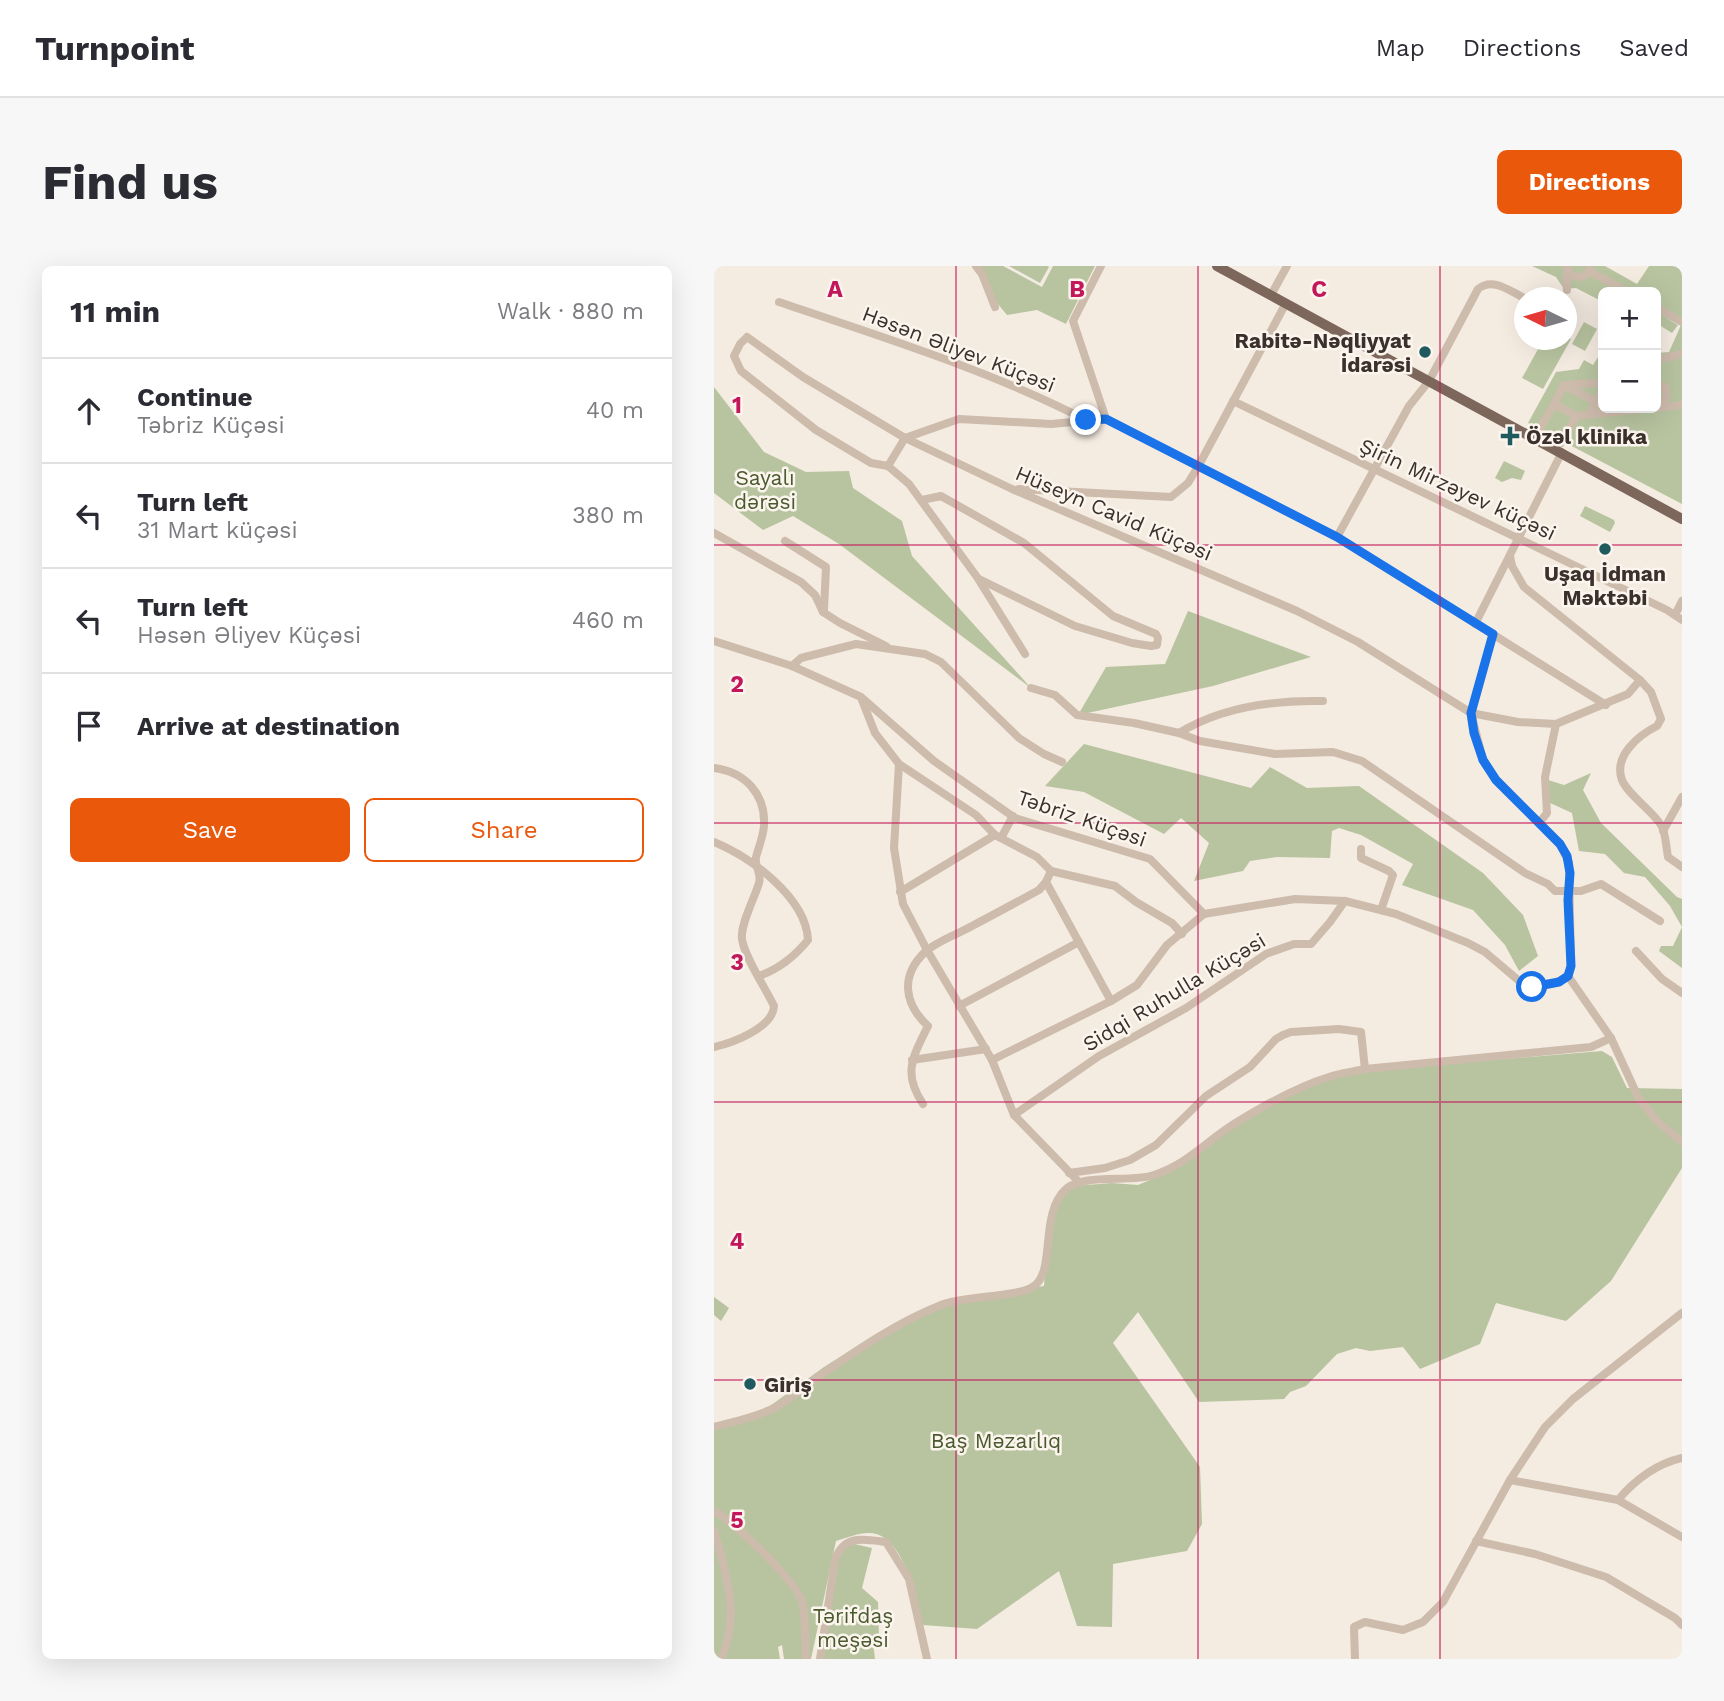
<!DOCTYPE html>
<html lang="en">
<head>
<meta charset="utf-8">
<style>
	:root { --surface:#fff; --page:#f7f7f7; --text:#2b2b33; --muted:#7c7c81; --line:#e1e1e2; --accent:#ea580c }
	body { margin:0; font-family:"Work Sans",sans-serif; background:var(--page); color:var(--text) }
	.controls { position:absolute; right:21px; top:21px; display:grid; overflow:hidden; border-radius:10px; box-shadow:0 7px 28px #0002 }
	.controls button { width:63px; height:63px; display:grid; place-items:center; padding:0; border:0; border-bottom:2px solid var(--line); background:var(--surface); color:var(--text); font:35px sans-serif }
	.compass { position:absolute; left:800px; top:21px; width:63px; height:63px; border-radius:50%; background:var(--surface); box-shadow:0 7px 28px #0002; rotate:275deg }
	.stop { position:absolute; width:21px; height:21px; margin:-16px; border:5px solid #1a73e8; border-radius:50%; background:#fff }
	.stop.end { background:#1a73e8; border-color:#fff; box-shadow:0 2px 7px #0008 }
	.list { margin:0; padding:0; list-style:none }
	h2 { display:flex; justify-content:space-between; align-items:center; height:91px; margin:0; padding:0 28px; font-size:30px }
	h2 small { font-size:23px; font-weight:400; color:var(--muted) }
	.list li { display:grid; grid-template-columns:46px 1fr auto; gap:21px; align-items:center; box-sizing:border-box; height:105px; padding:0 28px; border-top:2px solid var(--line) }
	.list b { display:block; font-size:26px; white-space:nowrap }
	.list p { margin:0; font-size:23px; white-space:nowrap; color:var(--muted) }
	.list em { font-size:23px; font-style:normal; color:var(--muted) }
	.actions { display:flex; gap:14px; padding:21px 28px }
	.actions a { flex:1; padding:16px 0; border:2px solid var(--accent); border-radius:10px; text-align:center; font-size:24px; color:var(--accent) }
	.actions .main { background:var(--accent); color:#fff }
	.icon { flex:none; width:38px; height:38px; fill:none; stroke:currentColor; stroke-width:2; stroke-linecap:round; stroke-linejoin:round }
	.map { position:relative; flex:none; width:968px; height:1393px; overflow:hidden; border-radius:10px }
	header { display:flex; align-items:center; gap:42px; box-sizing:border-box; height:98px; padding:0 35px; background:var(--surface); border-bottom:2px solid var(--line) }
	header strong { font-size:33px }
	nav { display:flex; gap:38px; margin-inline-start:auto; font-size:24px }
	.intro { display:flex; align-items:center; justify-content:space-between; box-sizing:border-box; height:168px; padding:0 42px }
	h1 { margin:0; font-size:49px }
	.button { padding:18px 32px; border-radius:10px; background:var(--accent); color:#fff; font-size:24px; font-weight:700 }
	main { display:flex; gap:42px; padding:0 42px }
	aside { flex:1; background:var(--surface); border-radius:10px; box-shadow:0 7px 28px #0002 }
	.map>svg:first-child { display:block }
	.green { fill:#b8c4a0 }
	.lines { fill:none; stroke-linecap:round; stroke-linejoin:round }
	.minor { stroke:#cdbbac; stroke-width:8 }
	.major { stroke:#7d675c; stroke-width:10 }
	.route { stroke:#1a73e8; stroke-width:9 }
	.grid { fill:none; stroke:#c2185b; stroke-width:2; stroke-opacity:0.55 }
	.poi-dot { fill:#1f5a5e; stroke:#fbf5ee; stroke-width:2.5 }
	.labels { text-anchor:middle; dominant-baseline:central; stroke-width:5; stroke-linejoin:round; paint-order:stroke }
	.poi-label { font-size:21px; font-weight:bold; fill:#3b302b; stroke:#fbf5ee; text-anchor:start }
	.street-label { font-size:21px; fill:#3b302b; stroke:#fbf5ee }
	.park-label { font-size:21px; fill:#4a5a2e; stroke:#fbf5ee }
	.grid-label { font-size:23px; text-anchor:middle; font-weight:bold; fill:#c2185b; stroke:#fbf5ee; stroke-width:5; stroke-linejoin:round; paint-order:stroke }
</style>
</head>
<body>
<header>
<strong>Turnpoint</strong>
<nav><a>Map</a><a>Directions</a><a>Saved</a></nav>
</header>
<div class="intro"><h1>Find us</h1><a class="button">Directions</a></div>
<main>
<aside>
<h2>11 min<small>Walk · 880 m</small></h2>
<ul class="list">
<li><svg class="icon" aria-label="ahead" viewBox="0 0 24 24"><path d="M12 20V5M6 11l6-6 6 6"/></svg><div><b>Continue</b><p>Təbriz Küçəsi</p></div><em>40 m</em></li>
<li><svg class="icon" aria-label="left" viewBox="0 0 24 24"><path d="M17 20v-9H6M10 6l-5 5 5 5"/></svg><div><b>Turn left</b><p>31 Mart küçəsi</p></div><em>380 m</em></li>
<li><svg class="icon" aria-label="left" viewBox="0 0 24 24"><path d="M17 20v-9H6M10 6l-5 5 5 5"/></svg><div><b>Turn left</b><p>Həsən Əliyev Küçəsi</p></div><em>460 m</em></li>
<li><svg class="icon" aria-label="arrive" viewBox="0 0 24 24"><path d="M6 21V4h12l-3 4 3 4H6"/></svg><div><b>Arrive at destination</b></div></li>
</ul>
<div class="actions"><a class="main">Save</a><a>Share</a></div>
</aside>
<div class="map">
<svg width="968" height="1393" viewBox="0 0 968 1393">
	<rect width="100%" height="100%" fill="#f4ebe1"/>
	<!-- green -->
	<g class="green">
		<polygon points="267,0 289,0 328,21 339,0 381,0 352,58 323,44 293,49 279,32"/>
		<polygon points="295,0 334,0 335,1 326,17"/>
		<polygon points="818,0 891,0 923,18 935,0 968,0 968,238 814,157 842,106 865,103 870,94 879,99 884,91 889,88 889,142 942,142 942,87 955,86 967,59 951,51 964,59 958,67 942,57 942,26 889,26 889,36 862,22 850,23 842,11"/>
		<polygon points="870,56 883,63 871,85 858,78"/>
		<polygon points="853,70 857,73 829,123 808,112 829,74 852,74"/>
		<polygon points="0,121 50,186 92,206 135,205 139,222 188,255 198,290 317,422 125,278 79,250 49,264 0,227"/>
		<polygon points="790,195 811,205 807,214 798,212 788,216 781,212"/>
		<polygon points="871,240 900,254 901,257 896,266 866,250"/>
		<polygon points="474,345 597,391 499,420 364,449 392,401 451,398"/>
		<polygon points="370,478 537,522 556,501 593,522 645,520 769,607 809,649 824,690 805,705 791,679 759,644 688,619 699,598 647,569 625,562 618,565 616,592 563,591 536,595 529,605 480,615 495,577 467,552 450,568 370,526 331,520"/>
		<polygon points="877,507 869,524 887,557 963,631 968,633 968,702 945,685 947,680 959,680 968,661 956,640 931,611 910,607 891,588 865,585 858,547 834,536 834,514 850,519"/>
		<path d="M 888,785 L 898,791 L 913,822 L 968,823 L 968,902 L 897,1015 L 852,1055 L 782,1037 L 766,1078 L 706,1103 L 689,1081 L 656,1085 L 642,1082 L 623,1088 L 592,1120 L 576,1126 L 570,1133 L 485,1136 L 424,1046 L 399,1077 L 486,1201 L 488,1258 L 473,1285 L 399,1298 L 398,1361 L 363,1360 L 345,1305 L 263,1363 L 209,1359 C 203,1334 189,1265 154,1267 C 144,1267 132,1272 122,1275 L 97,1393 L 70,1393 L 68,1379 L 64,1381 L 66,1393 L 0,1393 L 0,1159 L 38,1153 L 110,1101 L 169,1064 L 243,1033 L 330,1020 L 333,975 L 338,943 L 360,920 L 398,917 L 424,919 L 462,903 L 520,860 L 561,836 L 608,814 L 646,805 Z"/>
		<polygon points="0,1031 15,1042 7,1055 0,1049"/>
		<polygon points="136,1277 158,1282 148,1322 164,1336 165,1371 159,1377 161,1393 108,1393 125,1289"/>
	</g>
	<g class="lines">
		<!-- minor -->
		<g class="minor">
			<polyline points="262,0 268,8 281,41"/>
			<polyline points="387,0 359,55 392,153"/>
			<path d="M 852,0 L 857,9 C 865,13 872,11 876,3"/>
			<polyline points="875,5 914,26"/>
			<polyline points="853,24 852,10 854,6"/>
			<polyline points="557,29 573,0"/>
			<path d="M 65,36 C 168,71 275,104 372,154"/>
			<polyline points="942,41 968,56"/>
			<polyline points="942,94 968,88"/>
			<polyline points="850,119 882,136"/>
			<polyline points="942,119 951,121 953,129 949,136 942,137"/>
			<polyline points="519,135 953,344 968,354"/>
			<polyline points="840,138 850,119 884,117 889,113"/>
			<polyline points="875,149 889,123"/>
			<polyline points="825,164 840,138 862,150 968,139"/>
			<polyline points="847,177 862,150"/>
			<polyline points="174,200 191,172 245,153 337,158 392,153 623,271 892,439"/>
			<polyline points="305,223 457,231 474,217 485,199 572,37"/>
			<polyline points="208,234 227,230 310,277 399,350 442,368 444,372 443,379 437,380 418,377 361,360 265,313"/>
			<polyline points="0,267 87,316 101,329 109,346"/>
			<path d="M 623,271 L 695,140 L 715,115 L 764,23 C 779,11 796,25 810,32"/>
			<polyline points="71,275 112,301 110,343"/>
			<path d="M 796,290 L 798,300 L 810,321 L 926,414 L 937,426 L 947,453 L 943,460 C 925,469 899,490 908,514 C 914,529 938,544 947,559 C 952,567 952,581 954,591 L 968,601"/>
			<polyline points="109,346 126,357 172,380"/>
			<polyline points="961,349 968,335"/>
			<polyline points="761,358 848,186"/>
			<polyline points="779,368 757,447 769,494 782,514 846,578 855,597 857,700 854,710 897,772 925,833 942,854 968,876"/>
			<path d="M 0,375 L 78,400 L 147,431 L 220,495 L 301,552 L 436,593 L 490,648 L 581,633 L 631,635 L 682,648 L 754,677 L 771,686 L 811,720 C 826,722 842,718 854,710"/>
			<polyline points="311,388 263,311 195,218 174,200 157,197 102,164 27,105 20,90 26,78 33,71 89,111 191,172 298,223 583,345 644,376 757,447 804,456 842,458 914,428 926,414"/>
			<polyline points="78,400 87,392 142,378 211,388 227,396 305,472 330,488 348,496"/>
			<polyline points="317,422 341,429 363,449 420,457 465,467 486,475 561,488 619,486 648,495 811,607 834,618 841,625 867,625 887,618 946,655"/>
			<polyline points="148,434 161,467 185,498 180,582 189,638 213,684 278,794 300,849 364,915"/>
			<path d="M 465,467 C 507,441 560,434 609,435"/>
			<polyline points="185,498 262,549 281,569 323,591 337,605 401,620 422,636 458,657 468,668"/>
			<path d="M 0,502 C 31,506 52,528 50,560 C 49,571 45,580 42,591 C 40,600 48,607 45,617 C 41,631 26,659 28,673 C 30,690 52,723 60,740 C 59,762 18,777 0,781"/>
			<polyline points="825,557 833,547 831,511 842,458"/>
			<polyline points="949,565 968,531"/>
			<polyline points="287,572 299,550"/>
			<path d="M 0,576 C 36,591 92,631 94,674 C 81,690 65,703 45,710"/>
			<polyline points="647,583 647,592 675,605 679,609 667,644"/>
			<polyline points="332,616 397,735"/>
			<polyline points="186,626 281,569"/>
			<polyline points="922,685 948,713 968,727"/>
			<polyline points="245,740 365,676"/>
			<polyline points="198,794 272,783"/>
			<polyline points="278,794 397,735 423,719 453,679 490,648"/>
			<path d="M 209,838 C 188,807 199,791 214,760 C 190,738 186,710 211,686 C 223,675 244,668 258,660 C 281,648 303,636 325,624 L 332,616 L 337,605"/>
			<polyline points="300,849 385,790 472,742 552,688 580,678 597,678 616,656 631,635"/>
			<polyline points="355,907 391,902 416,894 442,879 492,830 536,801 562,773 569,769 577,766 625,763 647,766 651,803"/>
			<path d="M 0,1161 C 19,1156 38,1152 56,1144 C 73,1137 89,1122 104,1111 C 143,1084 182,1057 227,1039 C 251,1029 303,1032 320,1020 C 342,1005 325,947 352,923 C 370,907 416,917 440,909 C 475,897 490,877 520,858 C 549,840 582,821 615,811 C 626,807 639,806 651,803 L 877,781 L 897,772"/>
			<polyline points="796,1214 904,1234 968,1271"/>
			<path d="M 904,1234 C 921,1214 942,1198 968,1192"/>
			<path d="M 0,1245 C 21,1257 78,1311 87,1333 C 92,1344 91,1380 92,1393"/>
			<path d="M 0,1264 C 12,1307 27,1349 7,1393"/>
			<polyline points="762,1275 821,1288 892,1311 961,1352 968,1359"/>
			<path d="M 106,1393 L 121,1294 C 130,1268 149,1273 172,1276 L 195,1313 L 213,1393"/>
			<polyline points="641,1393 640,1361 651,1356 689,1364 709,1356 729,1336 796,1214 831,1161 859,1133 968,1047"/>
		</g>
		<!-- major -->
		<polyline class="major" points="503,0 968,253"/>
	</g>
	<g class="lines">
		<!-- route -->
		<polyline class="route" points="372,154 392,153 623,271 779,368 757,447 760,467 769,494 782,514 846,578 853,590 856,607 854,634 857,700 854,710 845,716 818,721"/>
	</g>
	<!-- grid -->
	<path class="grid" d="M 242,0 L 242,1393M 484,0 L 484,1393M 726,0 L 726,1393M 0,279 L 968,279M 0,557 L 968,557M 0,836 L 968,836M 0,1114 L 968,1114"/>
	<!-- markers -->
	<g class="poi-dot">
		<circle cx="711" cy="86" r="7"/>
		<path d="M792.5 159.5h7v7h7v7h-7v7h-7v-7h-7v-7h7z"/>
		<circle cx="891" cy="283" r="7"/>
		<circle cx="36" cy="1118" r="7"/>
	</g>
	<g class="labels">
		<!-- poi labels -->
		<g class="poi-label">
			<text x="697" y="74" text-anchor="end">Rabitə-Nəqliyyat<tspan x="697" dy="24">İdarəsi</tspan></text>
			<text x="812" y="170">Özəl klinika</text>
			<text x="891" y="307" text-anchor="middle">Uşaq İdman<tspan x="891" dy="24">Məktəbi</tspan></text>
			<text x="50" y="1118">Giriş</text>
		</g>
		<!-- street labels -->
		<g class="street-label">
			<text transform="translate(245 83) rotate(21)">Həsən Əliyev Küçəsi</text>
			<text transform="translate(744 223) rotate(25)">Şirin Mirzəyev küçəsi</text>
			<text transform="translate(400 247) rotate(23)">Hüseyn Cavid Küçəsi</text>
			<text transform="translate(368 552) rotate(19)">Təbriz Küçəsi</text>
			<text transform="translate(460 726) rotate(-31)">Sidqi Ruhulla Küçəsi</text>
		</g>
		<!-- park labels -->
		<g class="park-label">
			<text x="51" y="211">Sayalı<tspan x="51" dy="24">dərəsi</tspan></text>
			<text x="282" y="1174">Baş Məzarlıq</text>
			<text x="139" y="1349">Tərifdaş<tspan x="139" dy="24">meşəsi</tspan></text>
		</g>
	</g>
	<g class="grid-label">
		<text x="121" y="31">A</text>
		<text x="363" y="31">B</text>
		<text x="605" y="31">C</text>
		<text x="23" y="147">1</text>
		<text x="23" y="426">2</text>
		<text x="23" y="704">3</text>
		<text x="23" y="983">4</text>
		<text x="23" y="1262">5</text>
	</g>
</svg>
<div class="controls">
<button>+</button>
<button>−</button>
</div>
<svg class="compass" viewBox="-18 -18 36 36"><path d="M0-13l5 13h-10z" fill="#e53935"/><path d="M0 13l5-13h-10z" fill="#7c7c81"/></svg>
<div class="stop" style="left:818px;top:721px"></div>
<div class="stop end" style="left:372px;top:154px"></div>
</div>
</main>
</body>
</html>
